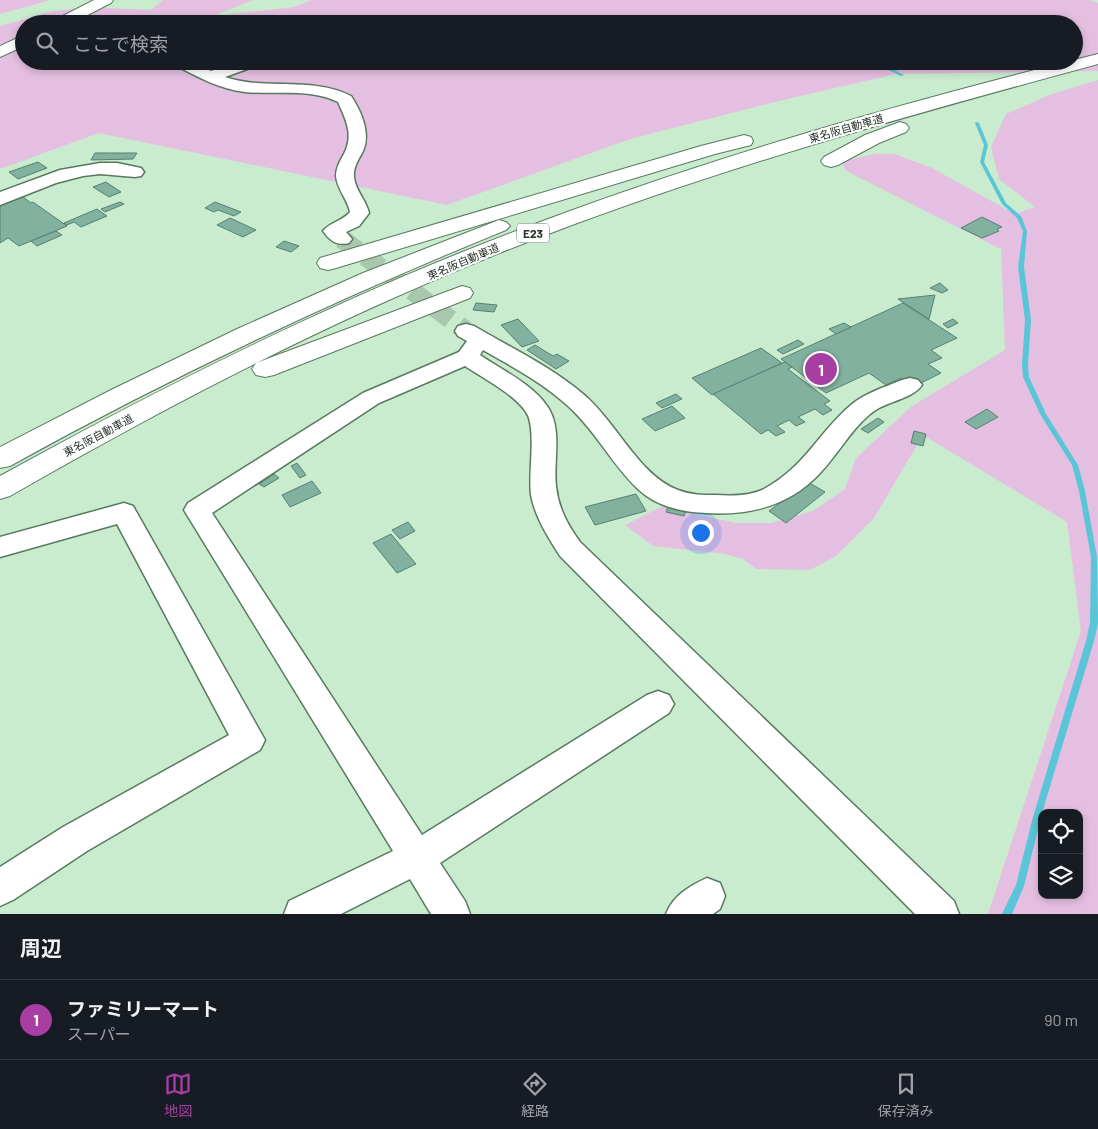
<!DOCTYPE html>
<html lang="ja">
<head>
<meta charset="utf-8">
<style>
	:root { --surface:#171b24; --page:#20242c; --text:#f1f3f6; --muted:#9ea1a6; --line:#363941; --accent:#a73fa2 }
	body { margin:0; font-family:Barlow,"Noto Sans JP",sans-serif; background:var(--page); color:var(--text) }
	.controls { position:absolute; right:15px; bottom:15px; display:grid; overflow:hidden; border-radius:10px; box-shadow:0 2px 8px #0003 }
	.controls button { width:45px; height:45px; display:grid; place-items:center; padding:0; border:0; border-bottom:1px solid var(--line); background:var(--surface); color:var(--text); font:25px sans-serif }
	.you { position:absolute; left:700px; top:532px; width:18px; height:18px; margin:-12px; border:4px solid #fff; border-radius:50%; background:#1a73e8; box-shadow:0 0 0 8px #1a73e833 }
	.badge { display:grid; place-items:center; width:32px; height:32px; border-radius:50%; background:var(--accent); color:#fff; font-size:16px; font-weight:700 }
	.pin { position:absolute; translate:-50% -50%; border:2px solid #fff; box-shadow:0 1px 5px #0006 }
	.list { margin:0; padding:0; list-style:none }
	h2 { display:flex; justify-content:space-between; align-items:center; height:65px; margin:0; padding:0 20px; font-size:21px }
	h2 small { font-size:16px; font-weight:400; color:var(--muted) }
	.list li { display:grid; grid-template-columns:32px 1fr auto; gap:15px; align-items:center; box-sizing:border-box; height:80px; padding:0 20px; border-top:1px solid var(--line) }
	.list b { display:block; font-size:19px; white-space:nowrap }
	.list p { margin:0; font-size:16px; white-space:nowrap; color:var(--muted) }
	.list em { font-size:16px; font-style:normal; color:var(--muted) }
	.icon { flex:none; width:28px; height:28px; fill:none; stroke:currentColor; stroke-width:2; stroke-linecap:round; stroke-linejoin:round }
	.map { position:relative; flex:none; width:1098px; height:914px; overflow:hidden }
	.search { position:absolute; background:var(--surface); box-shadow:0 2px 8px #0003; left:15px; right:15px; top:15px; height:55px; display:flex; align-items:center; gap:12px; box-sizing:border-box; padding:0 18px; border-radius:28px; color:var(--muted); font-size:19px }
	.sheet { height:145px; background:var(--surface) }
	nav { display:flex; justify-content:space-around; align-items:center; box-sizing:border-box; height:70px; border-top:1px solid var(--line); background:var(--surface); font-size:14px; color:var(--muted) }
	nav a { display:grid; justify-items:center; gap:2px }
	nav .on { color:var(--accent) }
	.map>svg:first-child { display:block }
	.green { fill:#e5bfe1; fill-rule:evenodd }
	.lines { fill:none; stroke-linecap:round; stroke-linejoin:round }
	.stream { fill:#59c5d7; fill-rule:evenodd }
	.building { fill:#83b1a0; stroke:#548171 }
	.minor-tunnel { stroke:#a8c7ad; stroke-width:19; stroke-dasharray:19 10; stroke-linecap:butt }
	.minor-casing { stroke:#59795f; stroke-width:3 }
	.major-casing { stroke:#59795f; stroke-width:2 }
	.highway-casing { stroke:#59795f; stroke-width:2 }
	.minor { fill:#fff; fill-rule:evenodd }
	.major { fill:#fff; fill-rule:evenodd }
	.highway { fill:#fff; fill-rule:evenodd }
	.labels { text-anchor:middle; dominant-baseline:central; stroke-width:4; stroke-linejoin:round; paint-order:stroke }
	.far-street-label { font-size:11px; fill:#263429; stroke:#fff }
	.shield { fill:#fff; stroke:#677169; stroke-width:1 }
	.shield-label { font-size:12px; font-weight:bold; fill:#263429 }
</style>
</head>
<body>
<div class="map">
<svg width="1098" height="914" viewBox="0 0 1098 914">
	<rect width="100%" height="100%" fill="#c9ecce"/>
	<!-- green -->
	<g class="green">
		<polygon points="0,0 51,0 0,14"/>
		<path d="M 163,0 L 253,0 L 218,14 L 221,15 L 294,7 L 312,0 L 1089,0 L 1098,3 L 1098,71 L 896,74 L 779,101 L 630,139 L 447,205 L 99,133 L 0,169 L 0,26 L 49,12 L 85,7 L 151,10 ZM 24,24 L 1074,24 L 1074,61 L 24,61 Z"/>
		<path d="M 1098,80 L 1098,914 L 988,914 L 1081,631 L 1067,522 L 923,435 L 874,518 L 836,556 L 810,570 L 756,569 L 743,559 L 725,554 L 653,546 L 625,525 L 661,507 L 736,523 L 771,523 L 813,511 L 845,489 L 856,458 L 912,406 L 1005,350 L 1001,249 L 846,171 L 843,165 L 845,161 L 874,154 L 895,154 L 932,168 L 1015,214 L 1035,207 L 999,179 L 991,147 L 1006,114 L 1052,94 ZM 1042,813 L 1079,813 L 1079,895 L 1042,895 Z"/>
	</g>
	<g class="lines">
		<!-- stream -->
		<g class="stream">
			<polygon points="870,61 876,61 904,75 901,76"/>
			<polygon points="976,122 979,123 988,145 984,162 1006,203 1021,216 1027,231 1024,267 1031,320 1028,365 1029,377 1046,414 1078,465 1085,491 1097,557 1098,623 1094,641 1042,813 1024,886 1012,914 1002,914 1016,885 1033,817 1086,641 1090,623 1091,557 1079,491 1072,465 1040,414 1023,377 1022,365 1025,320 1018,267 1023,231 1017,218 1002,204 980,162 984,145 975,123"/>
		</g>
	</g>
	<!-- building -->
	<g class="building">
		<polygon points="95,153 137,153 133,159 91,160"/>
		<polygon points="38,162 47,168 18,179 9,172"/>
		<polygon points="106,182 121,192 109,197 93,187"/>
		<polygon points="22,196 31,203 33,202 67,226 19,246 8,238 0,243 0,204"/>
		<polygon points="120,202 124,204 105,212 101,209"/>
		<polygon points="215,202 241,212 234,216 218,210 214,212 205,208"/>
		<polygon points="97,209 107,216 81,227 74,222 67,225 64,223"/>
		<polygon points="982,217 1002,227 997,229 999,231 982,238 961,228"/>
		<polygon points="230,218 256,230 243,237 217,225"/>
		<polygon points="56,231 62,235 37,246 31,241"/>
		<polygon points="284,241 299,246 291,252 276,247"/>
		<polygon points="940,283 948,290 942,293 930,288"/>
		<polygon points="935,295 929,319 898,299"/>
		<polygon points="476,303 497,305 494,312 473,310"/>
		<polygon points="903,303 957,338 931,350 942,358 928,364 941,373 913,387 901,378 886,385 869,373 826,393 781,359"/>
		<polygon points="518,319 539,341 522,347 501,325"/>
		<polygon points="953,319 958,323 948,328 943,324"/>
		<polygon points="844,323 851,327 836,334 829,329"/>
		<polygon points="798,340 804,344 783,354 777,350"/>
		<polygon points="535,345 553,356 557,354 569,361 556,369 527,350"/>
		<polygon points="761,348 782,363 712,395 692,378"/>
		<polygon points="785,362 792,367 788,369 830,401 824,404 832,410 823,415 815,409 798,417 805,422 796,426 789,420 777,426 785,432 776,436 768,430 761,434 713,394"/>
		<polygon points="676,394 682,399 662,408 656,403"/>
		<polygon points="672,406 685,418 655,431 642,419"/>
		<polygon points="987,409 998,417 976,429 965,422"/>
		<polygon points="878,418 884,422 868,433 861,429"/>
		<polygon points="914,431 926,434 923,446 911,443"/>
		<polygon points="297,463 306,475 300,478 291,466"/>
		<polygon points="274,474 279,478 264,487 259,484"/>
		<polygon points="312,481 321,493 290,507 282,495"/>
		<polygon points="808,482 825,492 786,523 769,511"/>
		<polygon points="636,494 646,511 595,525 585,507"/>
		<polygon points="668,507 686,511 684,516 666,512"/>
		<polygon points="408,522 415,531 400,539 392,530"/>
		<polygon points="391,534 416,564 397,573 373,543"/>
	</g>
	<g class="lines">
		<!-- minor-tunnel -->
		<polyline class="minor-tunnel" points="342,239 465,330"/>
		<defs>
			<g id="minor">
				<path d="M 171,61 L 190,61 L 211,71 L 241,61 L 263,61 L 261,64 L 225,77 C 266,91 311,76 351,96 C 361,111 371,133 363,151 C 359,159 353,167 354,177 C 355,190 366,200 369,213 L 359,226 L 346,232 L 352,239 L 349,243 C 337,246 330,241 323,231 C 330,222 343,221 350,212 C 348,200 337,189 336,176 C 336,168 340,161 344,154 C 354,135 346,120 338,102 C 310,88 276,95 245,92 C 219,89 196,76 173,64 Z"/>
				<polygon points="100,163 117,163 141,168 144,172 141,176 135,177 100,174 83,176 56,183 0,205 0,192 60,170"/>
				<path d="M 466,324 L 474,326 C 511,348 550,366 583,394 C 616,421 639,476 678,490 C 691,495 703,495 716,495 C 732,496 750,496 764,489 C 806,466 818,433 851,405 C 865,393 885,387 902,380 L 910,378 L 918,380 L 922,385 C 914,397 892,401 879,408 C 870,413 863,420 856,428 C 844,442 834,458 821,472 C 790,506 750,516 705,513 C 682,512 656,506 639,490 C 612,465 596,431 568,406 C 543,383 513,367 483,350 L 480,355 C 502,370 532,384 547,406 C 563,428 553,461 556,486 C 558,507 567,524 580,542 L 954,901 L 959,914 L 915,914 L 560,556 C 548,537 535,517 531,495 C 528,474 537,427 526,412 C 514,394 483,378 465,366 L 379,403 L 212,513 L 422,835 L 647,695 L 658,691 L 669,695 L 674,704 L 669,713 L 440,863 L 465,901 L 470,914 L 431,914 L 410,879 L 341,914 L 284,914 L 289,901 L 393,851 L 184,510 L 188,503 L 363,393 L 459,352 L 467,341 L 458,336 L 455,331 L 458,326 Z"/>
				<polygon points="124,503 133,506 265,740 260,750 87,851 13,900 0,906 0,867 63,827 229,735 117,524 0,557 0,537"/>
				<path d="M 707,878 L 720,883 L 725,896 L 720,909 L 713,914 L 666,914 C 673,896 689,886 707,878 Z"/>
			</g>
			<g id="major">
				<polygon points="94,0 113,0 111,3 70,24 50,24 53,21"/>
				<polygon points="24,35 24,46 0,57 0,46"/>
			</g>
			<g id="highway">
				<path d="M 1098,54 L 1098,64 C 914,114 730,165 551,233 C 363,304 184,396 10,496 L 0,499 L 0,476 C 151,393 305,315 465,251 C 669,169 885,107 1098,54 Z"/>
				<polygon points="900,122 906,124 909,128 906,132 879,143 838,165 831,167 824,165 821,161 824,157 865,135"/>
				<polygon points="744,135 751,137 753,141 751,145 715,154 336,268 328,270 320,268 317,263 320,258 701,146"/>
				<path d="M 499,220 L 506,222 L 510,226 L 506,230 C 336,299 171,377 10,466 L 0,468 L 0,447 L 113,389 L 237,329 L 363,273 Z"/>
				<polygon points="462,286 470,288 473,293 470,298 274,375 265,377 256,375 252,369 256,363"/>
			</g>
		</defs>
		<!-- minor casing -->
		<use href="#minor" class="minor-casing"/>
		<!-- major casing -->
		<use href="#major" class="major-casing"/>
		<!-- highway casing -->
		<use href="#highway" class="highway-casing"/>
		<!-- minor -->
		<use href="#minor" class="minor"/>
		<!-- major -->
		<use href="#major" class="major"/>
		<!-- highway -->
		<use href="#highway" class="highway"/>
	</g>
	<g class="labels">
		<!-- far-street labels -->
		<g class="far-street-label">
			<text transform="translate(846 128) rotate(-16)">東名阪自動車道</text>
			<text transform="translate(463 261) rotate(-23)">東名阪自動車道</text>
			<text transform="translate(98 435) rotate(-28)">東名阪自動車道</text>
		</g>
		<!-- shield labels -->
		<rect class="shield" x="517" y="223.5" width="32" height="19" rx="4"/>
		<g class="shield-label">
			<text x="533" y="233">E23</text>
		</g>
	</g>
</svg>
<div class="controls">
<button><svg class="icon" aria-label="locate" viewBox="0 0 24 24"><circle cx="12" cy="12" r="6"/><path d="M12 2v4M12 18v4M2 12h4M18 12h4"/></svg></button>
<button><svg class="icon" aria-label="layers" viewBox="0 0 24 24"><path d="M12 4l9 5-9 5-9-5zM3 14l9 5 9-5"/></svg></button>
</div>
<div class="you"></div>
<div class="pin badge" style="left:821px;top:369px">1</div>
<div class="search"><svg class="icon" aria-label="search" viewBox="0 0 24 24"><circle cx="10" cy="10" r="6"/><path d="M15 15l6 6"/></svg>ここで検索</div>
</div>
<section class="sheet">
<h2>周辺<small></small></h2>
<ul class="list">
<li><span class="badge">1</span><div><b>ファミリーマート</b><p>スーパー</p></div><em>90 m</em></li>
</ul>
</section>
<nav>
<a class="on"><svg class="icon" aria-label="map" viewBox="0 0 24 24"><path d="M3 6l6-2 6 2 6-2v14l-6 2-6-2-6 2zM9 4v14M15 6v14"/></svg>地図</a>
<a><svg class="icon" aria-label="directions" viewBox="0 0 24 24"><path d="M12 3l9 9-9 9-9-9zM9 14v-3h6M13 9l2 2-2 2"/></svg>経路</a>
<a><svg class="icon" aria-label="saved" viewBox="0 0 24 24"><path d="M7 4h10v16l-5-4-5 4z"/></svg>保存済み</a>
</nav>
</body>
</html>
